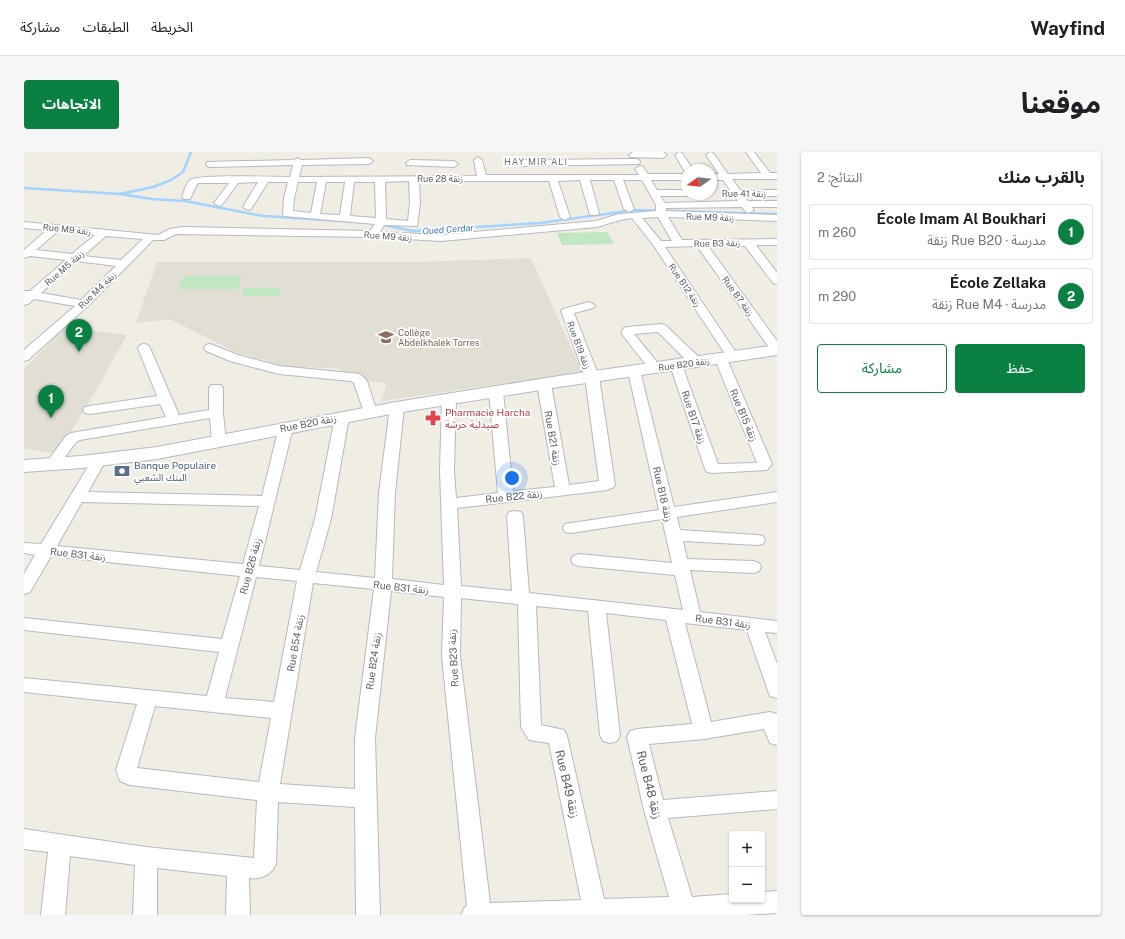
<!DOCTYPE html>
<html lang="ar">
<head>
<meta charset="utf-8">
<style>
	:root { --surface:#fff; --page:#f6f6f6; --text:#202124; --muted:#757577; --line:#e0e0e0; --accent:#0b8043 }
	body { margin:0; font-family:"Public Sans","Noto Sans Arabic",sans-serif; background:var(--page); color:var(--text); direction:rtl }
	.controls { position:absolute; right:12px; bottom:12px; display:grid; overflow:hidden; border-radius:4px; box-shadow:0 1px 3px #0004 }
	.controls button { width:36px; height:36px; display:grid; place-items:center; padding:0; border:0; border-bottom:1px solid var(--line); background:var(--surface); color:var(--text); font:20px sans-serif }
	.compass { position:absolute; left:657px; top:12px; width:36px; height:36px; border-radius:50%; background:var(--surface); box-shadow:0 1px 3px #0004; rotate:255deg }
	.you { position:absolute; left:488px; top:326px; width:14px; height:14px; margin:-10px; border:3px solid #fff; border-radius:50%; background:#1a73e8; box-shadow:0 0 0 6px #1a73e833 }
	.badge { display:grid; place-items:center; width:26px; height:26px; border-radius:50%; background:var(--accent); color:#fff; font-size:13px; font-weight:700 }
	.pin { position:absolute; translate:-50% -33px; filter:drop-shadow(0 1px 2px #0008) }
	.pin::after { content:''; position:absolute; top:21px; width:14px; height:12px; background:inherit; clip-path:polygon(0 0,100% 0,50% 100%) }
	.list { margin:0; padding:0; list-style:none }
	h2 { display:flex; justify-content:space-between; align-items:center; height:52px; margin:0; padding:0 16px; font-size:17px }
	h2 small { font-size:13px; font-weight:400; color:var(--muted) }
	.list li { display:grid; grid-template-columns:26px 1fr auto; gap:12px; align-items:center; box-sizing:border-box; height:56px; margin:0 8px 8px; padding:0 8px; border:1px solid var(--line); border-radius:4px }
	.list b { display:block; font-size:15px; white-space:nowrap }
	.list p { margin:0; font-size:13px; white-space:nowrap; color:var(--muted) }
	.list em { font-size:13px; font-style:normal; color:var(--muted) }
	.actions { display:flex; gap:8px; padding:12px 16px }
	.actions a { flex:1; padding:9px 0; border:1px solid var(--accent); border-radius:4px; text-align:center; font-size:14px; color:var(--accent) }
	.actions .main { background:var(--accent); color:#fff }
	.map { position:relative; flex:none; width:753px; height:763px; overflow:hidden; direction:ltr; border-radius:4px }
	header { display:flex; align-items:center; gap:24px; box-sizing:border-box; height:56px; padding:0 20px; background:var(--surface); border-bottom:1px solid var(--line) }
	header strong { font-size:19px }
	nav { display:flex; gap:22px; margin-inline-start:auto; font-size:14px }
	.intro { display:flex; align-items:center; justify-content:space-between; box-sizing:border-box; height:96px; padding:0 24px }
	h1 { margin:0; font-size:28px }
	.button { padding:10px 18px; border-radius:4px; background:var(--accent); color:#fff; font-size:14px; font-weight:700 }
	main { display:flex; gap:24px; padding:0 24px }
	aside { flex:1; background:var(--surface); border-radius:4px; box-shadow:0 1px 3px #0004 }
	.map>svg:first-child { display:block }
	.education { fill:#e1dfd4 }
	.green { fill:#bfe7c1 }
	.lines { fill:none; stroke-linecap:round; stroke-linejoin:round }
	.stream { stroke:#a3d3ff; stroke-width:2.5 }
	.minor-casing { stroke:#b6b9be; stroke-width:2 }
	.tertiary-casing { stroke:#b6b9be; stroke-width:2 }
	.minor { fill:#fff; fill-rule:evenodd }
	.tertiary { fill:#fff; fill-rule:evenodd }
	.labels { text-anchor:middle; dominant-baseline:central; stroke-width:3.5; stroke-linejoin:round; paint-order:stroke }
	.far-neighbourhood-label { font-size:9px; letter-spacing:1px; fill:#6d7177; stroke:#fff }
	.far-street-label { font-size:9px; fill:#5c5f65; stroke:#fff }
	.far-water-label { font-size:9px; font-style:italic; fill:#3f78be; stroke:#fff }
	.far-education-label { font-size:9px; fill:#785e54; stroke:#fff; text-anchor:start }
	.health-label { font-size:10px; fill:#be3a42; stroke:#fff; text-anchor:start }
	.street-label { font-size:10px; fill:#5c5f65; stroke:#fff }
	.service-label { font-size:10px; fill:#4e5e75; stroke:#fff; text-anchor:start }
	.near-street-label { font-size:12px; fill:#5c5f65; stroke:#fff }
</style>
</head>
<body>
<header>
<strong>Wayfind</strong>
<nav><a>الخريطة</a><a>الطبقات</a><a>مشاركة</a></nav>
</header>
<div class="intro"><h1>موقعنا</h1><a class="button">الاتجاهات</a></div>
<main>
<aside>
<h2>بالقرب منك<small>النتائج: 2</small></h2>
<ul class="list">
<li><span class="badge">1</span><div><b>École Imam Al Boukhari</b><p>مدرسة · Rue B20 زنقة</p></div><em>260 m</em></li>
<li><span class="badge">2</span><div><b>École Zellaka</b><p>مدرسة · Rue M4 زنقة</p></div><em>290 m</em></li>
</ul>
<div class="actions"><a class="main">حفظ</a><a>مشاركة</a></div>
</aside>
<div class="map">
<svg width="753" height="763" viewBox="0 0 753 763">
	<rect width="100%" height="100%" fill="#efede4"/>
	<!-- education -->
	<g class="education">
		<polygon points="507,106 558,220 358,249 362,231 341,229 312,216 263,215 211,200 146,167 112,171 133,110 393,110"/>
		<polygon points="41,175 103,183 73,237 33,302 0,296 0,217"/>
	</g>
	<!-- green -->
	<g class="green">
		<polygon points="583,80 590,92 538,93 533,81"/>
		<polygon points="160,124 218,124 214,137 155,137"/>
		<polygon points="220,136 257,136 255,144 218,144"/>
	</g>
	<g class="lines">
		<!-- stream -->
		<g class="stream">
			<polyline points="0,36 96,42 129,35 147,28 159,20 167,0"/>
			<polyline points="96,42 128,47 161,49 239,64 335,70"/>
			<polyline points="355,72 389,79 516,71 611,58 753,62"/>
		</g>
		<defs>
			<g id="minor">
				<polygon points="609,0 639,0 643,3 639,6 606,5 605,3"/>
				<polygon points="655,0 658,1 669,18 663,18 663,20 661,20 651,3"/>
				<path d="M 686,0 L 689,1 L 704,22 L 737,21 L 722,0 L 730,0 L 746,21 L 753,21 L 753,27 L 708,27 L 716,38 L 753,38 L 753,44 L 720,44 L 724,49 L 753,49 L 753,55 L 728,55 L 730,58 L 725,61 L 722,60 L 718,55 L 642,56 L 642,59 L 753,63 L 753,69 L 644,65 L 658,88 L 753,87 L 753,93 L 732,93 L 753,121 L 753,132 L 749,131 L 721,94 L 684,94 L 753,189 L 753,202 L 749,201 L 673,94 L 641,95 L 715,205 L 713,208 L 705,208 L 630,94 L 608,66 L 596,68 L 573,75 L 417,89 L 348,85 L 152,82 L 140,88 L 129,88 L 64,154 L 4,208 L 0,209 L 0,198 L 51,154 L 10,147 L 4,152 L 0,153 L 0,139 L 6,139 L 42,108 L 6,104 L 0,106 L 0,98 L 23,78 L 0,76 L 0,70 L 134,83 L 146,77 L 159,75 L 346,79 L 351,72 L 260,64 L 259,62 L 260,46 L 264,30 L 244,30 L 227,57 L 224,58 L 219,55 L 234,30 L 214,31 L 198,53 L 195,54 L 190,51 L 205,31 L 175,31 L 173,32 L 166,47 L 160,47 L 158,45 C 160,40 162,31 166,28 C 174,22 251,25 266,25 L 269,13 L 186,15 L 183,14 L 182,12 L 183,10 L 270,8 L 274,6 L 277,8 L 345,6 L 349,9 L 345,12 L 278,13 L 275,25 L 453,24 L 450,8 L 454,5 L 458,8 L 462,23 L 615,23 L 611,17 L 616,14 L 619,15 L 624,22 L 663,22 L 663,28 L 627,28 L 633,38 L 663,38 L 663,42 L 667,42 L 663,44 L 636,44 L 641,51 L 714,49 L 710,44 L 702,43 L 700,41 L 702,39 L 706,38 L 699,28 L 687,28 L 687,22 L 695,22 L 682,3 ZM 556,28 L 566,63 L 574,63 L 575,61 L 566,28 L 590,28 L 600,57 L 605,60 L 610,57 L 599,28 L 618,28 L 632,53 L 632,59 L 595,62 L 572,69 L 417,83 L 356,80 L 360,73 L 393,74 L 396,51 L 395,29 L 525,29 L 536,65 L 541,68 L 546,65 L 534,29 ZM 385,29 L 386,51 L 384,69 L 362,67 L 361,30 ZM 274,30 L 293,30 L 287,61 L 269,59 L 270,46 ZM 302,30 L 321,30 L 316,63 L 296,62 ZM 330,30 L 351,30 L 352,66 L 326,64 ZM 634,65 L 648,89 L 637,89 L 618,66 ZM 34,79 L 71,83 L 48,102 L 12,98 ZM 82,84 L 119,87 L 97,108 L 59,104 ZM 53,109 L 92,114 L 57,148 L 17,141 Z"/>
				<polygon points="612,7 615,8 616,10 615,12 497,14 493,11 497,8"/>
				<polygon points="386,8 430,9 434,12 430,15 383,13 382,11"/>
				<path d="M 565,150 L 569,152 L 571,154 L 569,156 L 550,161 L 575,225 L 591,333 L 588,336 L 583,338 L 433,356 L 437,434 L 488,439 L 483,364 L 485,360 L 491,359 L 497,360 L 499,364 L 505,441 L 659,458 L 651,423 L 555,414 L 549,412 L 547,408 L 549,404 L 555,402 L 648,411 L 638,367 L 547,381 L 541,380 L 539,376 L 541,372 L 547,371 L 635,358 L 604,219 L 605,216 L 615,216 L 616,219 L 650,355 L 753,340 L 753,350 L 653,365 L 656,378 L 733,383 L 739,384 L 741,388 L 739,392 L 733,393 L 659,389 L 663,407 L 729,409 L 735,411 L 737,415 L 735,419 L 729,421 L 666,418 L 676,460 L 753,469 L 753,481 L 741,480 L 753,512 L 753,546 L 746,544 L 744,539 L 723,478 L 661,471 L 687,570 L 746,560 L 753,562 L 753,593 L 746,591 L 740,577 L 680,587 L 625,592 L 639,648 L 753,639 L 753,657 L 644,666 L 668,745 L 708,742 L 708,748 L 738,748 L 738,740 L 753,739 L 753,761 L 720,763 L 437,763 L 441,755 L 443,754 L 418,504 L 420,445 L 367,439 L 351,586 L 356,763 L 332,763 L 331,655 L 254,650 L 252,712 C 247,723 237,728 225,726 L 226,763 L 202,763 L 203,724 L 133,716 L 133,763 L 109,763 L 111,713 L 46,704 L 41,763 L 17,763 L 24,700 L 0,697 L 0,677 L 122,695 L 230,706 L 233,648 L 106,633 L 96,629 L 92,618 L 113,552 L 0,540 L 0,526 L 183,544 L 195,500 L 0,478 L 0,466 L 198,487 L 216,424 L 27,404 L 6,440 L 0,442 L 0,422 L 11,403 L 0,401 L 0,391 L 17,392 L 70,305 L 75,304 L 80,305 L 82,308 L 64,340 L 238,344 L 255,275 L 257,272 L 262,271 L 267,272 L 269,275 L 235,414 L 276,418 L 291,367 L 311,265 L 313,262 L 318,261 L 323,262 L 325,265 L 307,367 L 292,420 L 351,426 L 355,341 L 366,255 L 368,252 L 378,252 L 380,255 L 371,341 L 368,427 L 420,433 L 416,319 L 418,247 L 420,244 L 430,244 L 432,247 L 430,319 L 432,346 L 474,341 L 465,240 L 467,237 L 477,237 L 479,240 L 489,339 L 531,335 L 513,232 L 515,229 L 525,229 L 527,232 L 545,333 L 575,329 L 561,225 L 537,159 L 539,157 ZM 58,350 L 235,354 L 219,412 L 33,394 ZM 232,425 L 273,429 L 250,550 L 201,546 ZM 289,431 L 350,437 L 331,586 L 331,637 L 256,632 ZM 437,446 L 494,452 L 497,575 L 505,588 L 525,591 L 557,748 L 466,751 L 436,504 ZM 512,454 L 564,459 L 576,583 L 579,589 L 586,591 L 593,589 L 596,583 L 582,461 L 642,468 L 668,572 L 613,577 L 606,579 L 603,585 L 620,658 L 645,745 L 580,747 L 543,584 L 540,578 L 517,573 ZM 131,554 L 247,566 L 235,630 L 113,616 Z"/>
				<polygon points="637,172 641,173 677,207 678,210 677,213 667,213 634,180 610,182 638,216 637,219 627,219 597,181 600,176 604,175"/>
				<polygon points="120,192 124,193 126,196 155,263 185,258 185,236 187,233 197,233 199,236 199,261 202,290 200,293 195,294 190,293 188,290 186,266 56,288 52,290 33,316 28,317 23,316 21,313 23,310 42,284 47,281 142,265 136,252 66,262 61,261 59,258 61,255 66,254 133,244 114,196 116,193"/>
				<polygon points="186,192 214,203 255,214 336,222 343,229 353,260 351,263 346,264 341,263 330,231 327,229 255,222 206,209 182,199 180,196 182,193"/>
				<polygon points="697,203 701,204 703,207 748,312 743,318 688,321 683,320 681,317 646,213 647,210 657,210 658,213 694,312 733,311 691,207 693,204"/>
			</g>
			<polygon id="tertiary" points="753,193 753,203 535,235 372,261 133,307 57,316 0,320 0,308 57,304 133,295 372,250 535,224"/>
		</defs>
		<!-- minor casing -->
		<use href="#minor" class="minor-casing"/>
		<!-- tertiary casing -->
		<use href="#tertiary" class="tertiary-casing"/>
		<!-- minor -->
		<use href="#minor" class="minor"/>
		<!-- tertiary -->
		<use href="#tertiary" class="tertiary"/>
	</g>
	<!-- icons -->
	<defs>
		<symbol id="school-bare" viewBox="-9 -9 18 18"><path d="M0-5L7-2L0 1L-7-2ZM-4 1L0 2.5L4 1V4Q0 6-4 4Z" fill="#8d6e63" stroke="#fff" stroke-width="2.5" paint-order="stroke"/></symbol>
		<symbol id="pharmacy-bare" viewBox="-9 -9 18 18"><path d="M-2-6h4v4h4v4h-4v4h-4v-4h-4v-4h4Z" fill="#e0444e" stroke="#fff" stroke-width="2.5" paint-order="stroke"/></symbol>
		<symbol id="bank-bare" viewBox="-9 -9 18 18"><path d="M-6-4H6V4H-6ZM0-2.3a2.3 2.3 0 1 0 0 4.6a2.3 2.3 0 1 0 0-4.6Z" fill="#5c6f8a" stroke="#fff" stroke-width="2.5" paint-order="stroke"/></symbol>
	</defs>
	<g fill-rule="evenodd">
		<use href="#school-bare" x="351" y="174" width="22" height="22"/>
		<use href="#pharmacy-bare" x="398" y="255" width="22" height="22"/>
		<use href="#bank-bare" x="87" y="308" width="22" height="22"/>
	</g>
	<g class="labels">
		<!-- far-neighbourhood labels -->
		<g class="far-neighbourhood-label">
			<text x="512" y="9">HAY MIR ALI</text>
		</g>
		<!-- far-street labels -->
		<g class="far-street-label">
			<text x="416" y="26">Rue 28 زنقة</text>
			<text x="720" y="41">Rue 41 زنقة</text>
			<text transform="translate(686 65) rotate(2)">Rue M9 زنقة</text>
			<text transform="translate(43 77) rotate(6)">Rue M9 زنقة</text>
			<text transform="translate(364 84) rotate(4)">Rue M9 زنقة</text>
			<text transform="translate(693 91) rotate(-1)">Rue B3 زنقة</text>
			<text transform="translate(40 116) rotate(-41)">Rue M5 زنقة</text>
			<text transform="translate(661 133) rotate(56)">Rue B12 زنقة</text>
			<text transform="translate(73 138) rotate(-44)">Rue M4 زنقة</text>
			<text transform="translate(714 144) rotate(54)">Rue B7 زنقة</text>
			<text transform="translate(555 193) rotate(69)">Rue B19 زنقة</text>
			<text transform="translate(660 212) rotate(-8)">Rue B20 زنقة</text>
		</g>
		<!-- far-water labels -->
		<g class="far-water-label">
			<text transform="translate(424 77) rotate(-4)">Oued Cerdar</text>
		</g>
		<!-- far-education labels -->
		<g class="far-education-label">
			<text x="374" y="180">Collège<tspan x="374" dy="10">Abdelkhalek Torres</tspan></text>
		</g>
		<!-- health labels -->
		<g class="health-label">
			<text x="421" y="260">Pharmacie Harcha<tspan x="421" dy="12">صيدلية حرشة</tspan></text>
		</g>
		<!-- street labels -->
		<g class="street-label">
			<text transform="translate(720 263) rotate(67)">Rue B15 زنقة</text>
			<text transform="translate(670 265) rotate(71)">Rue B17 زنقة</text>
			<text transform="translate(284 271) rotate(-11)">Rue B20 زنقة</text>
			<text transform="translate(529 286) rotate(80)">Rue B21 زنقة</text>
			<text transform="translate(639 342) rotate(77)">Rue B18 زنقة</text>
			<text transform="translate(490 344) rotate(-6)">Rue B22 زنقة</text>
			<text transform="translate(54 402) rotate(6)">Rue B31 زنقة</text>
			<text transform="translate(226 414) rotate(-75)">Rue B26 زنقة</text>
			<text transform="translate(377 435) rotate(6)">Rue B31 زنقة</text>
			<text transform="translate(699 469) rotate(7)">Rue B31 زنقة</text>
			<text transform="translate(271 491) rotate(-80)">Rue B54 زنقة</text>
			<text transform="translate(429 506) rotate(-93)">Rue B23 زنقة</text>
			<text transform="translate(349 509) rotate(-82)">Rue B24 زنقة</text>
		</g>
		<!-- service labels -->
		<g class="service-label">
			<text x="110" y="313">Banque Populaire<tspan x="110" dy="12">البنك الشعبي</tspan></text>
		</g>
		<!-- near-street labels -->
		<g class="near-street-label">
			<text transform="translate(543 632) rotate(77)">Rue B49 زنقة</text>
			<text transform="translate(625 633) rotate(76)">Rue B48 زنقة</text>
		</g>
	</g>
</svg>
<div class="controls">
<button>+</button>
<button>−</button>
</div>
<svg class="compass" viewBox="-18 -18 36 36"><path d="M0-13l5 13h-10z" fill="#e53935"/><path d="M0 13l5-13h-10z" fill="#757577"/></svg>
<div class="you"></div>
<div class="pin badge" style="left:27px;top:266px">1</div>
<div class="pin badge" style="left:55px;top:200px">2</div>
</div>
</main>
</body>
</html>
